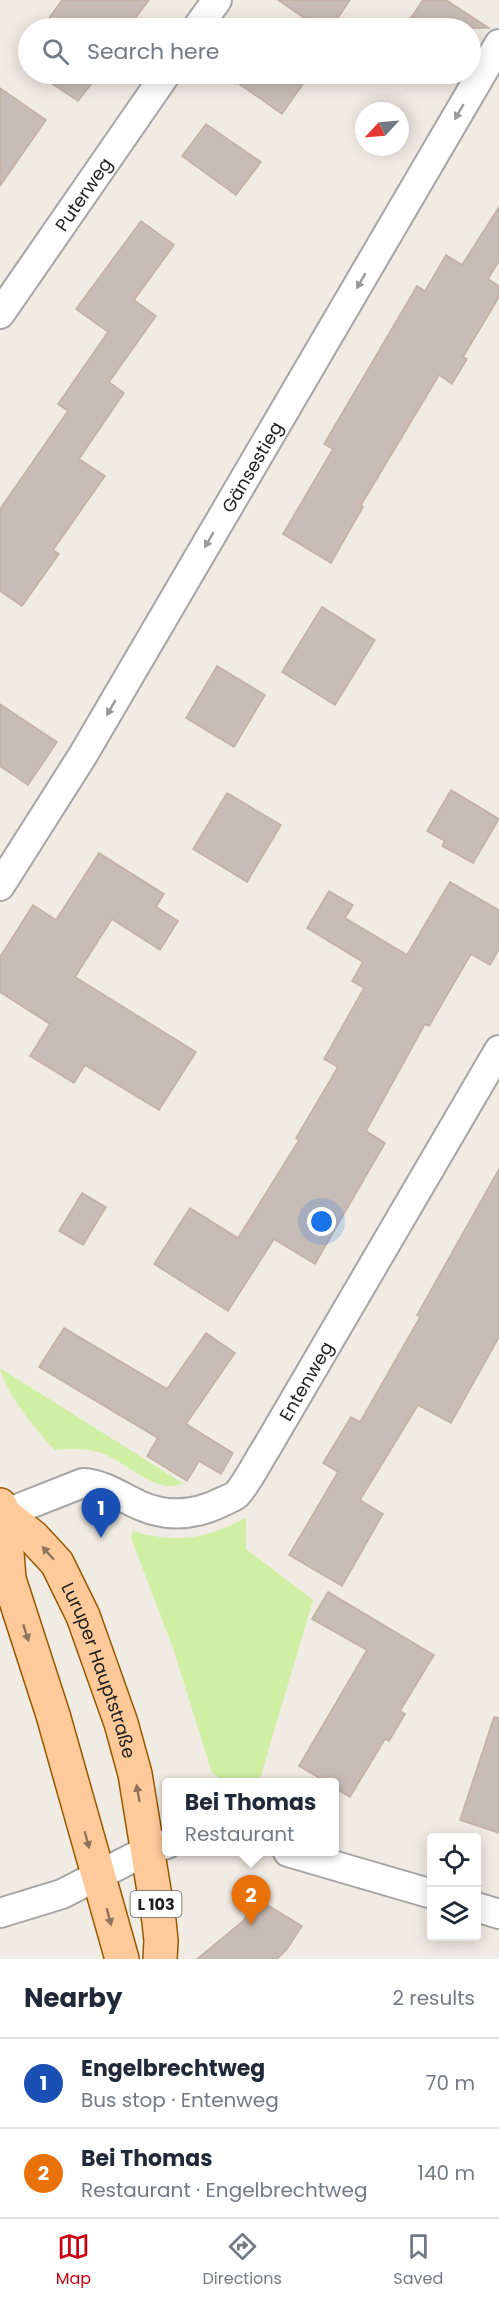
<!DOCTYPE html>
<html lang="en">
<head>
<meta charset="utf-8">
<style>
	:root { --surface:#fff; --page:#f6f6f7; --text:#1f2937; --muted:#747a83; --line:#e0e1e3; --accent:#cc0013 }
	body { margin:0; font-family:Poppins,sans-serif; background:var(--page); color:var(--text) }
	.controls { position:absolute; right:18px; bottom:18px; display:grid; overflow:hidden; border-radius:6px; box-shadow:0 3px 15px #0003 }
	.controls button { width:54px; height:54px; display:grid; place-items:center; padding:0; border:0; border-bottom:2px solid var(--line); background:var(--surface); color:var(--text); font:30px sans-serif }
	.compass { position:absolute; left:355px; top:102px; width:54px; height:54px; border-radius:50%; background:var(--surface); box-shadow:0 3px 15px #0003; rotate:244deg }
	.you { position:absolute; left:322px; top:1222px; width:21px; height:21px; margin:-15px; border:4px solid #fff; border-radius:50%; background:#1a73e8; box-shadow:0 0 0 9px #1a73e833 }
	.badge { display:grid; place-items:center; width:39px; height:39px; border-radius:50%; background:var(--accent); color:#fff; font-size:20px; font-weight:700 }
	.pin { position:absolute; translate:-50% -50px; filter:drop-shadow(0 2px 3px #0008) }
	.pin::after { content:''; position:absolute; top:32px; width:21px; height:18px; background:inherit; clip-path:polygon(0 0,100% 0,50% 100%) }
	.popup { position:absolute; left:162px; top:1778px; width:177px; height:78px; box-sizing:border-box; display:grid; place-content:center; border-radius:6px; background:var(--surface); filter:drop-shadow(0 2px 4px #0005); font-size:20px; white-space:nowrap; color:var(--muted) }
	.popup b { font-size:22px; color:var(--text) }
	.popup::after { content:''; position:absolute; left:50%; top:100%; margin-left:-12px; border:12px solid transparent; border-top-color:var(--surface) }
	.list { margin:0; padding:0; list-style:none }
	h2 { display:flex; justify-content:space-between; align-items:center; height:78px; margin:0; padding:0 24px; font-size:26px }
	h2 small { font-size:20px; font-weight:400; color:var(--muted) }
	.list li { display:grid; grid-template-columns:39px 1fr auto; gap:18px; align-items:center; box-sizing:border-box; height:90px; padding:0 24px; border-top:2px solid var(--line) }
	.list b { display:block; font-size:22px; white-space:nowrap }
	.list p { margin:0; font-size:20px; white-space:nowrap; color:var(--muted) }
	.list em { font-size:20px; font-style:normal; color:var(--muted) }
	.icon { flex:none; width:33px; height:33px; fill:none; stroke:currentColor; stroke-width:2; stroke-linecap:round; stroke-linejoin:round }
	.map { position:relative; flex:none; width:499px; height:1959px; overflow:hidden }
	.search { position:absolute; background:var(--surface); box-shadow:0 3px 15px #0003; left:18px; right:18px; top:18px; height:66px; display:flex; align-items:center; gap:15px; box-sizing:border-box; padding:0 21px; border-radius:33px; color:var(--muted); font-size:22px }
	.sheet { height:258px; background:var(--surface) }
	nav { display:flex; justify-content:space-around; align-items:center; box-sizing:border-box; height:84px; border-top:2px solid var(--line); background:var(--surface); font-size:16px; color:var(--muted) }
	nav a { display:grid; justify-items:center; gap:3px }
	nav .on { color:var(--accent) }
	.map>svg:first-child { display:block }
	.grass { fill:#d0efa4 }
	.building { fill:#c8bcb6; stroke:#c3afa4; stroke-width:1.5 }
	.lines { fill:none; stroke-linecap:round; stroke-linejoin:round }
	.street-casing { stroke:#a5a5a5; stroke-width:32 }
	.primary-casing { stroke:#985800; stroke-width:36 }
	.street { stroke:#fff; stroke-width:28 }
	.primary { stroke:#ffca99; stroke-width:33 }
	.oneway { fill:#9a9a9a }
	.oneway2 { fill:#8e745c }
	.labels { text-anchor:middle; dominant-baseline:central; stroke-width:5; stroke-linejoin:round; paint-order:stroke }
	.shield { fill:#fff; stroke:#626262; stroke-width:1.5 }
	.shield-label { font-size:16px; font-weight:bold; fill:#1e1e1e }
	.street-label { font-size:18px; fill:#1e1e1e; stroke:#fff }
</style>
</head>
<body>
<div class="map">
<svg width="499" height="1959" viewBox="0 0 499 1959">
	<rect width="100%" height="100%" fill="#f0ebe3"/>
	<!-- grass -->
	<g class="grass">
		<path d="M 0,1368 L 184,1484 C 180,1484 175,1486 170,1486 C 149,1487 120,1458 98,1452 C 83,1448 70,1449 55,1450 C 36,1430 7,1396 0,1368 Z"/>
		<path d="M 246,1518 L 246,1549 L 313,1600 L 259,1782 L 225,1782 L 212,1773 L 173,1648 L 131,1538 L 133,1531 C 178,1544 205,1539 246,1518 Z"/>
	</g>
	<!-- building -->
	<g class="building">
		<polygon points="62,0 149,0 128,28 42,28"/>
		<polygon points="278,0 350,0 331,28 319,28"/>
		<polygon points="423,0 446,0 489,28 404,28"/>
		<polygon points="49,74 99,74 78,101 45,79"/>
		<polygon points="225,74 310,74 282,114"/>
		<polygon points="0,88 46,120 0,186"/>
		<polygon points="206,124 261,162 236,195 182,156"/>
		<polygon points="499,207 499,261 488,279 499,286 499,297 463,357 467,359 452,384 439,375 361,505 363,507 331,563 283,534 333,449 324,444 417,286 425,291 446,255 462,265"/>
		<polygon points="141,221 174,245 134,300 156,316 109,382 124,393 79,459 105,476 53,550 59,554 22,606 0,591 0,509 68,411 58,404 108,332 76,309"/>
		<polygon points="322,607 375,640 335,705 282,672"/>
		<polygon points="217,666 265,695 234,747 186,718"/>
		<polygon points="0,704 57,742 28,785 0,766"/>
		<polygon points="451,790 499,819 473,863 442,846 445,841 427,831"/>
		<polygon points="227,793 281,825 247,882 193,849"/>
		<polygon points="99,853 164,894 156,907 178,921 160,950 112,919 75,977 196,1052 159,1110 85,1065 74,1083 30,1056 50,1024 0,992 0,957 33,905 56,920"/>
		<polygon points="450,882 499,910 499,949 490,965 471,954 429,1026 425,1024 366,1131 385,1143 315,1264 274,1239 228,1311 154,1264 190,1208 238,1238 299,1140 296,1138 338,1067 324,1059 364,988 352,981 363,962 307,928 329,891 353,905 345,918 407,955"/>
		<polygon points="499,1169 499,1337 451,1423 418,1405 360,1500 383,1514 342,1586 289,1555 338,1472 323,1463 351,1417 360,1422 420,1317 417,1315"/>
		<polygon points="82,1193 106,1207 83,1245 59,1231"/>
		<polygon points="64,1328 167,1389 206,1333 235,1353 186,1424 233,1453 221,1474 199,1461 187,1481 147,1456 158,1438 39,1367"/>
		<polygon points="328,1592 434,1655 400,1711 405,1714 389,1741 385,1739 350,1797 335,1788 335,1782 326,1782 299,1766 367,1650 312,1619"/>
		<polygon points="494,1717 499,1718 499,1833 460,1820"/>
		<polygon points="259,1900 302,1926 287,1949 277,1959 197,1959 243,1921"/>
	</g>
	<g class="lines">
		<defs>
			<g id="street">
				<polyline points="197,28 217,0"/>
				<path id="s1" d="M 0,314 L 166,74"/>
				<path id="s2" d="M 0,886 L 83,755 L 499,44"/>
				<path id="s3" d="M 4,1514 L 83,1483 C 104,1484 121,1497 139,1505 C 168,1518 197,1515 224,1501 C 228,1499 234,1497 237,1494 C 246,1485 259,1459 267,1447 L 499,1050"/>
				<polyline points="288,1852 432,1894"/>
				<polyline points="476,1907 499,1914"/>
				<polyline points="0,1913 62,1894 148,1850 167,1844"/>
			</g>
			<g id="primary">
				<polyline points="0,1505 4,1514 9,1579 53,1715 122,1959"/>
				<path id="s4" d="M 4,1514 L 33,1537 L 57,1563 L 83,1616 L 121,1723 L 135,1774 L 159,1921 L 161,1941 L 160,1959"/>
			</g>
		</defs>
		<!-- street casing -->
		<use href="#street" class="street-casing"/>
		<!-- primary casing -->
		<use href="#primary" class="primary-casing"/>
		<!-- street -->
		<use href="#street" class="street"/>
		<!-- primary -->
		<use href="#primary" class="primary"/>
	</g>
	<!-- one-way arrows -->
	<defs><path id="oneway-solid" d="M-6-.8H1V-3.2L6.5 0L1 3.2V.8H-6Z" transform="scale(1.5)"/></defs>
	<g class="oneway">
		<use href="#oneway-solid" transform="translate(459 112) rotate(120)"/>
		<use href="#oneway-solid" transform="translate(361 281) rotate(120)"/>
		<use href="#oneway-solid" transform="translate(209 540) rotate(120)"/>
		<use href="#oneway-solid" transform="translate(111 708) rotate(120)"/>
	</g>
	<g class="oneway2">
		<use href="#oneway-solid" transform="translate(48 1553) rotate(-132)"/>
		<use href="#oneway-solid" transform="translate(26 1633) rotate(72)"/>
		<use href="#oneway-solid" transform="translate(138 1793) rotate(-100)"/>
		<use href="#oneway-solid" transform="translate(87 1840) rotate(75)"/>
		<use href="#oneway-solid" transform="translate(109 1917) rotate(75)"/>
	</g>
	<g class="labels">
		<!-- shield labels -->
		<rect class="shield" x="130.5" y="1891" width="51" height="26" rx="4.5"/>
		<g class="shield-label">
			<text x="156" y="1904">L 103</text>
		</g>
		<!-- street labels -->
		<g class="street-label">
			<text stroke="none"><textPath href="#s1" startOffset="146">Puterweg</textPath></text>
			<text stroke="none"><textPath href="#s2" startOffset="489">Gänsestieg</textPath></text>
			<text stroke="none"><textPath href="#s3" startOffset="381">Entenweg</textPath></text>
			<text stroke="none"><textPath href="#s4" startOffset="188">Luruper Hauptstraße</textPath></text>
		</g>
	</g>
</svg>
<div class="controls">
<button><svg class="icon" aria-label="locate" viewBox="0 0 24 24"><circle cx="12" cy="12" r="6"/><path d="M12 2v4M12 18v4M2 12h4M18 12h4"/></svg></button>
<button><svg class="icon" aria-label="layers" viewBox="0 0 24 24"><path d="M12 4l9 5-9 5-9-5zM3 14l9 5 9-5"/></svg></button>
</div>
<svg class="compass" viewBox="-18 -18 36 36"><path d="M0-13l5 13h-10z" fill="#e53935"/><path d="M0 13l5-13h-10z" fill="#747a83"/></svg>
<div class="you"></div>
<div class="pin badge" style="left:101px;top:1538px;background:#1a4fb4">1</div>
<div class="pin badge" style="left:251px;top:1925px;background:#e8710a">2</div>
<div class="popup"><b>Bei Thomas</b>Restaurant</div>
<div class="search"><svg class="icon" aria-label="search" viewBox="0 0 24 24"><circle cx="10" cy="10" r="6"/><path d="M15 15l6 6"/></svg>Search here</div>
</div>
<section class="sheet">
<h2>Nearby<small>2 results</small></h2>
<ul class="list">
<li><span class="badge" style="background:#1a4fb4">1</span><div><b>Engelbrechtweg</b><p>Bus stop · Entenweg</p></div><em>70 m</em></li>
<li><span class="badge" style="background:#e8710a">2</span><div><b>Bei Thomas</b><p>Restaurant · Engelbrechtweg</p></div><em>140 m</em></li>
</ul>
</section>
<nav>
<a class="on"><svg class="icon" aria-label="map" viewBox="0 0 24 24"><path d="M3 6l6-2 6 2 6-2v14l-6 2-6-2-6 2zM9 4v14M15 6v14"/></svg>Map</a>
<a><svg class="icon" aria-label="directions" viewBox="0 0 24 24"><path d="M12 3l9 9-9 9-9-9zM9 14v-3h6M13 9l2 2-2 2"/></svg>Directions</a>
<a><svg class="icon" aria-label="saved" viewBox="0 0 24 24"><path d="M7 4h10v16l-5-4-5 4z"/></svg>Saved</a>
</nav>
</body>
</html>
